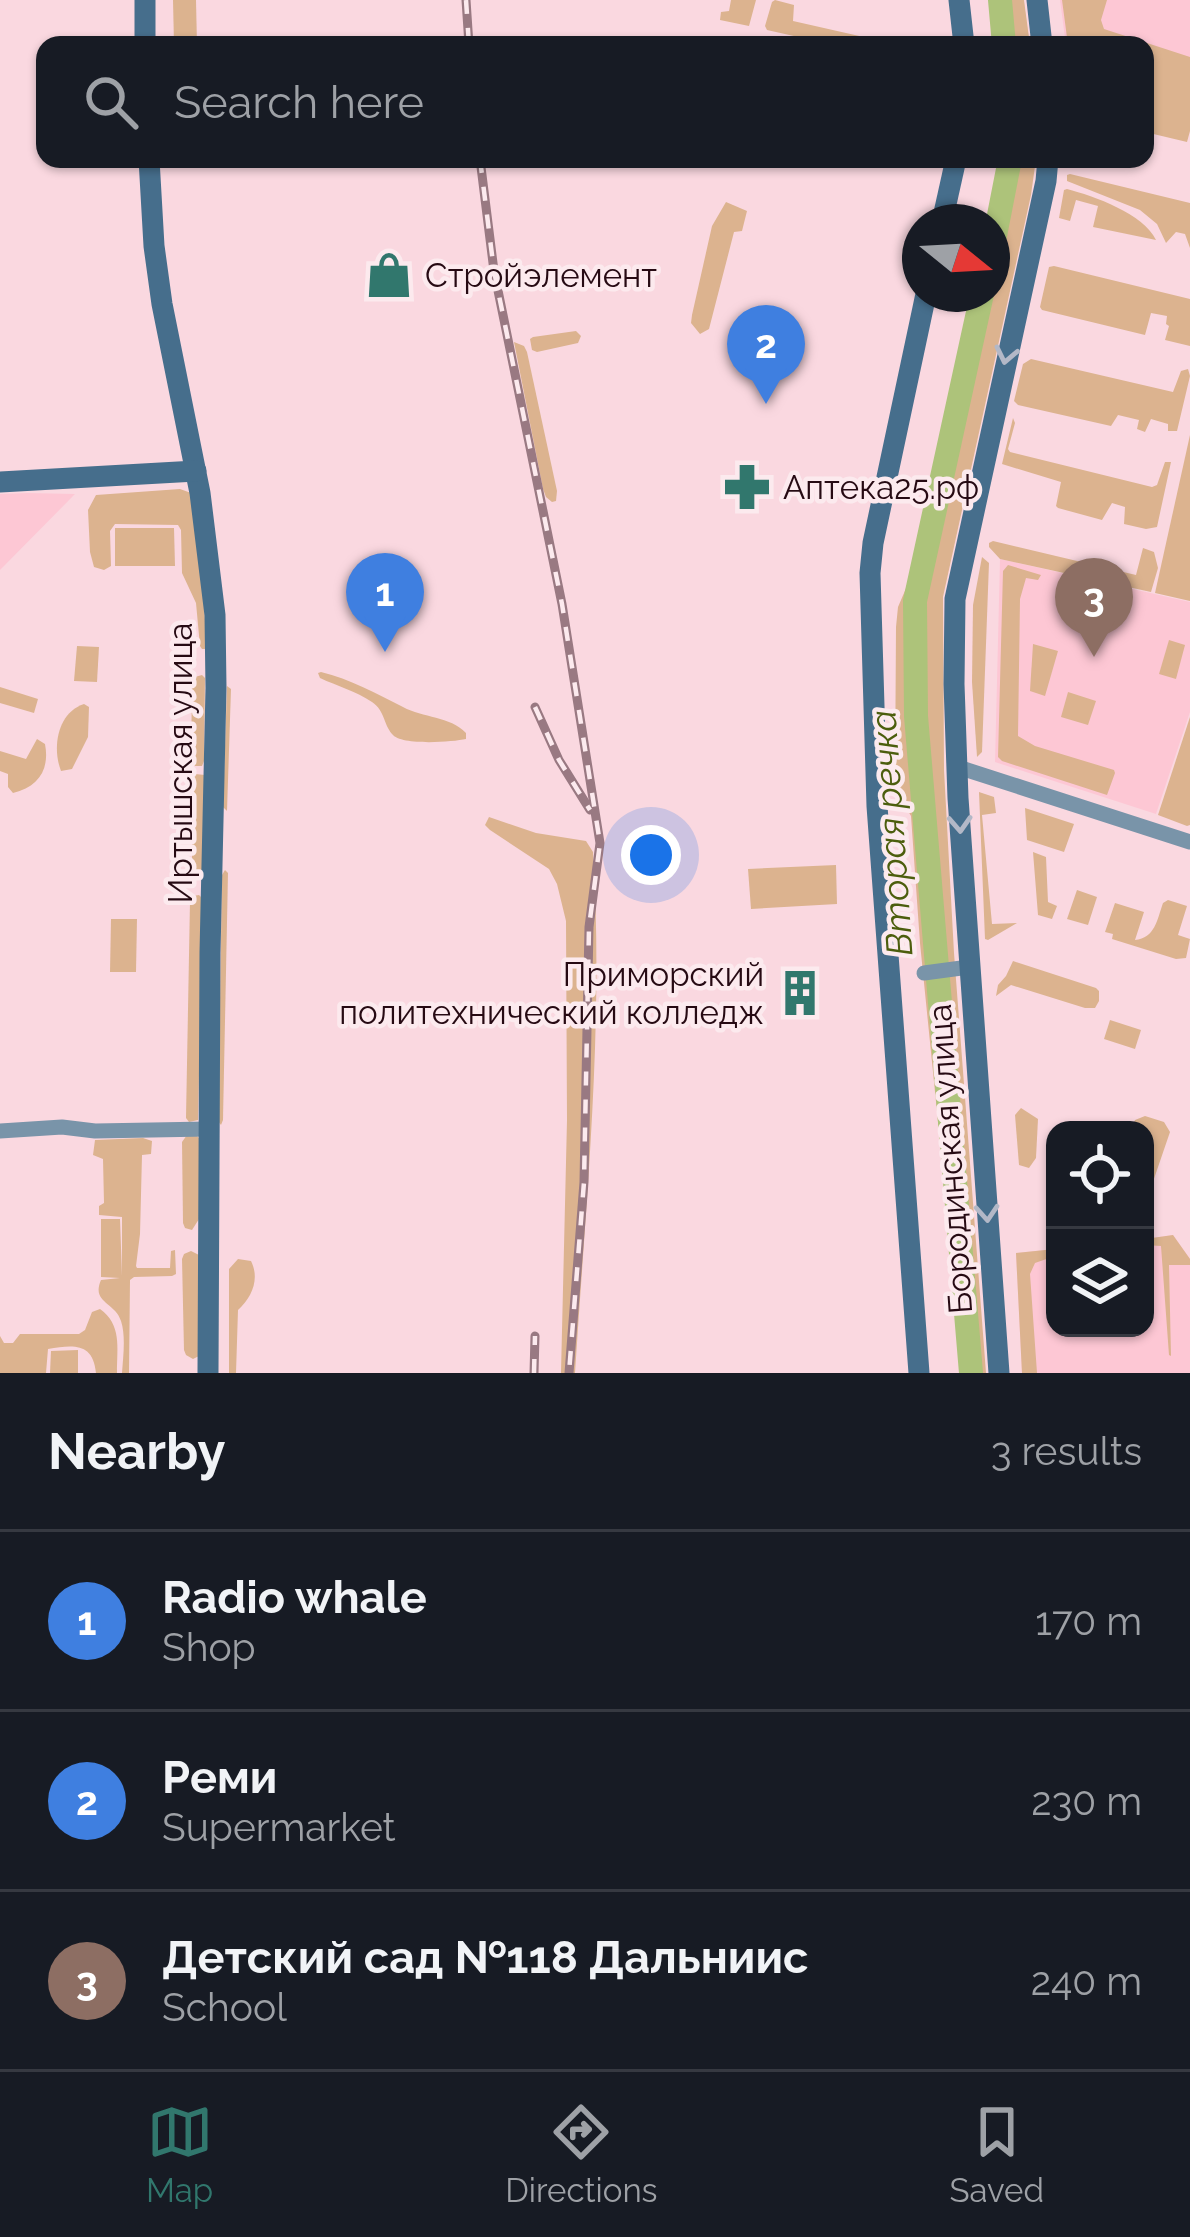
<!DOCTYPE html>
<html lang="en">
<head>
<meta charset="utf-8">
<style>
	:root { --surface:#171b24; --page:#20242c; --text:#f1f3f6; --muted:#9ea1a6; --line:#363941; --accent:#31776d }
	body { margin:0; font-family:Raleway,sans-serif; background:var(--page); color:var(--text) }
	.controls { position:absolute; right:36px; bottom:36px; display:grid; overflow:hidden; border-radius:24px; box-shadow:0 3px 9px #0004 }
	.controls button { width:108px; height:108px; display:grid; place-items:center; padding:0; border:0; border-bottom:3px solid var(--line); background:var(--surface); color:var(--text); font:60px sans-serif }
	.compass { position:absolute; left:902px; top:204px; width:108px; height:108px; border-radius:50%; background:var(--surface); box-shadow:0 3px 9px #0004; rotate:108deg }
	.you { position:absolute; left:651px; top:855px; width:42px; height:42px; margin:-30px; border:9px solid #fff; border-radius:50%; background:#1a73e8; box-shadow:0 0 0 18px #1a73e833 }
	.badge { display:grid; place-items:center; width:78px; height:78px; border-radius:50%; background:var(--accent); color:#fff; font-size:39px; font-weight:700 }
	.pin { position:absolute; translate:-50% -99px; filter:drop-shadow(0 3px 6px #0008) }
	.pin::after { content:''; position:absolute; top:63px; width:42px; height:36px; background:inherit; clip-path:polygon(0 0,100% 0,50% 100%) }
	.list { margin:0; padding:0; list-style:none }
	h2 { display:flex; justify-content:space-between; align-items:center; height:156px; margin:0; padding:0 48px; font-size:51px }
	h2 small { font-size:39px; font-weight:400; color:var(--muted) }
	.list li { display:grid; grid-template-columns:78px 1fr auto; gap:36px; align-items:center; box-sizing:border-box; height:180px; padding:0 48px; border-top:3px solid var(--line) }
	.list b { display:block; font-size:45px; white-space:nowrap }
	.list p { margin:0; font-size:39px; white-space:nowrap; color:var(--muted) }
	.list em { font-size:39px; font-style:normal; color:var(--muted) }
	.icon { flex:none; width:66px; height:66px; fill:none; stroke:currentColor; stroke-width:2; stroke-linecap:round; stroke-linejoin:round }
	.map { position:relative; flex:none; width:1190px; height:1373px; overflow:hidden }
	.search { position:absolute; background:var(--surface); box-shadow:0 3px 9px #0004; left:36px; right:36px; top:36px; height:132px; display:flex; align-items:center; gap:30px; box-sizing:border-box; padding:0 42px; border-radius:24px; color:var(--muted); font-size:45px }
	.sheet { height:696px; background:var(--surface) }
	nav { display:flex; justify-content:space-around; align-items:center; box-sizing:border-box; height:168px; border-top:3px solid var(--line); background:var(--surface); font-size:33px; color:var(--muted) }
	nav a { display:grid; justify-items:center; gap:6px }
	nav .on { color:var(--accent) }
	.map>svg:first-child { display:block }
	.built { fill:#fdc7d4 }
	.green { fill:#dcb38f }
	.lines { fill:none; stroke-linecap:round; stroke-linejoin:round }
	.river { stroke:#adc37a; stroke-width:24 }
	.street { stroke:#7994a9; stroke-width:15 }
	.secondary { stroke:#466e8c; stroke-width:21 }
	.rail-casing { stroke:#997982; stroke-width:9 }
	.rail { stroke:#fceaee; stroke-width:4.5; stroke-dasharray:14; stroke-linecap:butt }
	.oneway { stroke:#b3b8c7 }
	.labels { text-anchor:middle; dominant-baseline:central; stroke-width:9; stroke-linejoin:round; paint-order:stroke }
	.poi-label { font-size:33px; fill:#260a13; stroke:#fceaee; text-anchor:start }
	.street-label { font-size:33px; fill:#260a13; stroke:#fceaee }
	.water-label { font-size:36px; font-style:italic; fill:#4c5e0d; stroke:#fceaee }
</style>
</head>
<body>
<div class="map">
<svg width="1190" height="1373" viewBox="0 0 1190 1373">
	<rect width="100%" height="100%" fill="#fad8e0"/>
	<!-- built -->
	<g class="built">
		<polygon points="1060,0 1190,0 1190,85 1145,45 1066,45"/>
		<polygon points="27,493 75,494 0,570 0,494"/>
		<polygon points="1000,559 1190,602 1190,712 1156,814 995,762"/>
		<polygon points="1173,1235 1190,1259 1190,1373 1022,1373 1016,1253 1055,1249 1055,1328 1145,1328 1145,1239"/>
	</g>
	<!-- green -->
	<g class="green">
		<polygon points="173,0 196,0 197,45 174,45"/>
		<polygon points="731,0 756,0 749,26 720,20 721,12 729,11"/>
		<polygon points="775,0 794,5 793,21 899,45 834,45 767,30 765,26 772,2"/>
		<polygon points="992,0 1024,0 1030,45 997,45"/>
		<polygon points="1062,0 1107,0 1101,20 1104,29 1190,57 1190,131 1187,142 1145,132 1145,45 1068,45"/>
		<polygon points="999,159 1036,159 1031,195 943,597 944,770 954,953 986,1373 960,1373 960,1340 920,943 911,816 898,794 895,783 896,627 898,607 907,586 972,294 992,294 992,222 989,222"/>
		<polygon points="1070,174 1190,203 1190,248 1185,234 1176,232 1166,243 1157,224 1140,210 1067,181 1067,175"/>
		<path d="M 1067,189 C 1094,196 1144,214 1156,240 L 1093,227 L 1098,206 L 1076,200 L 1070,221 L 1059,218 L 1064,190 Z"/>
		<polygon points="726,202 747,211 742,231 734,232 709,329 700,334 691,323 692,315 712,226"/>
		<polygon points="1054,266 1190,299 1190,346 1165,340 1169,326 1166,324 1167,316 1151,313 1145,335 1042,310 1040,307 1049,267"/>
		<polygon points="576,331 581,336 578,343 537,352 532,350 530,339 533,337"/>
		<polygon points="514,342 524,346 527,352 557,491 556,501 552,502 546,497 543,489"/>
		<polygon points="1031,359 1173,392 1181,371 1188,369 1190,376 1177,431 1168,431 1168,424 1151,419 1145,432 1137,429 1139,420 1118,415 1111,426 1018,405 1014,401 1023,364"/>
		<polygon points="1013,418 1015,423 1008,449 1010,452 1152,487 1157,485 1165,462 1171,462 1157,527 1146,529 1124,524 1125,507 1112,503 1102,520 1058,508 1056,506 1061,482 1002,464"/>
		<polygon points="1190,435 1190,601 1155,593"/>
		<polygon points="180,489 191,493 197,501 207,649 202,649 200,646 196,603 182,573 181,530 178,525 115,524 110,531 111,566 104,570 94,567 90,552 88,510 96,495"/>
		<polygon points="115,528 174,528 175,566 115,566"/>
		<polygon points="993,541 1136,575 1143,548 1154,552 1158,568 1151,592 1000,559 989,547 989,543"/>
		<polygon points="982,557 989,563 982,752 977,757 972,682 973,605"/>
		<polygon points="1008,565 1041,575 1038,580 1026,578 1020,599 1018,736 1035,746 1114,770 1115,773 1107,795 1002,761 998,757 1003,571"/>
		<polygon points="1169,640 1185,645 1176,679 1159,674"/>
		<polygon points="1033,644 1058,651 1045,696 1030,691"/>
		<polygon points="77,646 99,647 97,682 74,681"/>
		<path d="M 321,672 C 350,679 377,694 403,707 C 423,718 450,716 466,733 L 466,739 C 452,742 401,746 392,734 C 383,723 385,711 372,702 C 356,691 337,686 320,678 L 318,673 Z"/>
		<polygon points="202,675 205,678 204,761 202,766 195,766 191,762 192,682 195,677"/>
		<polygon points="227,686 231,689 227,811 223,807"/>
		<polygon points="0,687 38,699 34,713 0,703"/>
		<polygon points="1068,692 1096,701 1088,725 1061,717"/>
		<path d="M 84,704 L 89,707 L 88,737 L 72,769 L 61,771 C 52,748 57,713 84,704 Z"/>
		<polygon points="1190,717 1190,825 1187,826 1158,815"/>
		<path d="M 37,739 L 45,744 C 50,770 38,787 13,793 L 8,787 L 8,774 L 0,771 L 0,751 L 26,759 Z"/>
		<polygon points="195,774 205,775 203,880 196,880 192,876 192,779"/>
		<polygon points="979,792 994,797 996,813 982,815 992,924 1017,923 988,940 985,939"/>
		<polygon points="1025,808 1074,824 1064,852 1027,840"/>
		<path d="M 489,817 L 536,833 L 586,841 L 593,852 C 604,1025 586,1200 575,1373 L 561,1373 L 567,1120 L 566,921 L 557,884 L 549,869 L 490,830 L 485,825 Z"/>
		<polygon points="1033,852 1046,857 1048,902 1057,906 1052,919 1038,915"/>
		<polygon points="836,865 837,904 751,909 748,869"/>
		<polygon points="225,870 228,873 223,1120 221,1125 218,1121 222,875"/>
		<polygon points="1077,890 1097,897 1088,925 1067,919"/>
		<polygon points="199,895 203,899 198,1120 189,1122 186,1118 190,901 193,896"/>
		<path d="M 1168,900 L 1187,906 L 1178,935 L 1190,939 L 1186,958 L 1176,959 L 1112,939 L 1113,934 L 1105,932 L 1115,903 L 1144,912 L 1135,940 C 1155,938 1157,920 1163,903 Z"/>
		<polygon points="111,919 137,919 136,972 110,972"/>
		<polygon points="1013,961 1096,988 1099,991 1099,1001 1095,1008 1085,1008 1011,985 996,996 998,985 1006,976"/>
		<polygon points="1110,1020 1141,1030 1135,1049 1104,1039"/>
		<polygon points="1021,1108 1038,1119 1036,1158 1029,1168 1019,1165 1015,1115"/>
		<polygon points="1145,1116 1164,1122 1170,1132 1145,1205 1145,1130 1131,1130 1135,1120"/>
		<polygon points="187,1135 196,1135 199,1138 199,1219 192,1230 185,1228 183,1223 182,1142"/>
		<path d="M 143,1138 L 152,1141 L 151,1154 L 142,1155 L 140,1234 L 136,1266 L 137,1268 L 170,1268 L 171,1251 L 175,1250 L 176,1274 L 172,1276 L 134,1277 L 130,1280 L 129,1373 L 122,1373 C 123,1358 126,1336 121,1321 C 115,1302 91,1303 101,1280 L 120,1278 L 101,1277 L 101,1219 L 120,1219 L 122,1276 L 122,1217 L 99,1215 L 99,1206 L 104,1203 L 103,1159 L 93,1155 L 95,1140 Z"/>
		<polygon points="1173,1235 1190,1259 1190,1265 1169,1265 1171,1356 1169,1355 1161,1246 1145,1245 1145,1239"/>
		<polygon points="1055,1249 1055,1256 1035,1263 1030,1274 1037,1373 1022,1373 1016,1253"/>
		<polygon points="191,1251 199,1255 199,1356 193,1359 186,1355 184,1350 182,1259 184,1254"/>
		<path d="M 238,1259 L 251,1261 C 260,1279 252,1297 238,1310 L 236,1373 L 229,1373 L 229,1269 Z"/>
		<path d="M 100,1309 C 122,1325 117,1347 117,1373 L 96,1373 C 93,1342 73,1345 48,1349 L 46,1373 L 0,1373 L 0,1336 L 4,1343 L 13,1343 L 20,1334 L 79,1334 L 85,1330 L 92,1312 Z"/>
		<polygon points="78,1350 78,1373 50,1373 51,1351"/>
	</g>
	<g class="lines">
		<!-- river -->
		<g class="river">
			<polyline points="1000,0 1004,45"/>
			<polyline points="992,251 1010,159"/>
			<polyline points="971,1373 916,716 915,601 982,294"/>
		</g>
		<!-- street -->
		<g class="street">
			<polyline points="958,767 1190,842"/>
			<polyline points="924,973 969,967"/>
			<polyline points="0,1131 62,1127 95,1131 208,1129"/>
		</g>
		<!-- secondary -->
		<g class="secondary">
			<polyline points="959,0 964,45"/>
			<polyline points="1037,0 1042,45"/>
			<polyline points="145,45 145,0"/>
			<polyline points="149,159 154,246 162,304 200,493 215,615 216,688 210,953 208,1373"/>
			<polyline points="942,222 956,159"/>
			<polyline points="0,482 196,471"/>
			<polyline points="919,1373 877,806 870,573 873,543 926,294"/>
			<polyline points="999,1373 958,798 954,684 955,599 1046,181 1048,159"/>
		</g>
		<defs>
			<g id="rail">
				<polyline points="466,0 469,45"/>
				<polyline points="480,159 494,271 562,604 600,843 589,927 584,1182 569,1373"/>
				<polyline points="535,707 559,760 590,810"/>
				<polyline points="534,1373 535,1336"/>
			</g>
		</defs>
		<!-- rail casing -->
		<use href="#rail" class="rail-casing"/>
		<!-- rail -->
		<use href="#rail" class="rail"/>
	</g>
	<!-- one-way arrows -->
	<defs><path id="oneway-chevron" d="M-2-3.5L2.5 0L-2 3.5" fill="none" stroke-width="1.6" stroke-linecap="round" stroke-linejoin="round" transform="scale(3)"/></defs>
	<g class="oneway">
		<use href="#oneway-chevron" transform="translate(1006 355) rotate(102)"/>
		<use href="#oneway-chevron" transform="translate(960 824) rotate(87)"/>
		<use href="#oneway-chevron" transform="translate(987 1213) rotate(86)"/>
	</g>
	<!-- icons -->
	<defs>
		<symbol id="shop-bare" viewBox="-9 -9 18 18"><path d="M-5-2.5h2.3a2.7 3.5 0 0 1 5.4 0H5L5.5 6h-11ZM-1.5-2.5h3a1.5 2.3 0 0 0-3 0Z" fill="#31776d" stroke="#fceaee" stroke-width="2.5" paint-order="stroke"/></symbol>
		<symbol id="pharmacy-bare" viewBox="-9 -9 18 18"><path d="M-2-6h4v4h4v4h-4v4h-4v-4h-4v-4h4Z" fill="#31776d" stroke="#fceaee" stroke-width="2.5" paint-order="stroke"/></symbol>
		<symbol id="building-bare" viewBox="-9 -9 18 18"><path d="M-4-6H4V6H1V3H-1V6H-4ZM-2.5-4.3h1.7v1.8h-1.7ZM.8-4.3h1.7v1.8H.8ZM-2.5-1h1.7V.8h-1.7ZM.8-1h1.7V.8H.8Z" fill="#31776d" stroke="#fceaee" stroke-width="2.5" paint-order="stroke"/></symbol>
	</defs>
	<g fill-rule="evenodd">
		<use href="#shop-bare" x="356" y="242" width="66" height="66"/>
		<use href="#pharmacy-bare" x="714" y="454" width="66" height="66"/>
		<use href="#building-bare" x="767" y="960" width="66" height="66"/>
	</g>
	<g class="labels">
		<!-- poi labels -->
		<g class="poi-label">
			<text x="425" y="275">Стройэлемент</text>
			<text x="783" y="487">Аптека25.рф</text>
			<text x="764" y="974" text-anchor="end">Приморский<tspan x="764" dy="38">политехнический колледж</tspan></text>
		</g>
		<!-- street labels -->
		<g class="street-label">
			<text transform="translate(180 763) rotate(-90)">Иртышская улица</text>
			<text transform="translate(950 1159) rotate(-94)">Бородинская улица</text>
		</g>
		<!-- water labels -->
		<g class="water-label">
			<text transform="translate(891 833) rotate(-94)">Вторая речка</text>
		</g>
	</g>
</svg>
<div class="controls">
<button><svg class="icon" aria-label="locate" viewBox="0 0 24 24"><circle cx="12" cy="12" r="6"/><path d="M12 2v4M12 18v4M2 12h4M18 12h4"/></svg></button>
<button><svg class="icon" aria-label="layers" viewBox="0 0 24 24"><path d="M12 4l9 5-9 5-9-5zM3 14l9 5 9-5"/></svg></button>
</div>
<svg class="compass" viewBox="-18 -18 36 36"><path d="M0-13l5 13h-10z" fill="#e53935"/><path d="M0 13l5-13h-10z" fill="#9ea1a6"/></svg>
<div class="you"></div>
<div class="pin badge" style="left:385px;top:652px;background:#3f7fe0">1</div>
<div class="pin badge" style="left:766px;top:404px;background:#3f7fe0">2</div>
<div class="pin badge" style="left:1094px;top:657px;background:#8d6e63">3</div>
<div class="search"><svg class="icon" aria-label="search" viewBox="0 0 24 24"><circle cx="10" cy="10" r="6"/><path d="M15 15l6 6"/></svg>Search here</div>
</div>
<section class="sheet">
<h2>Nearby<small>3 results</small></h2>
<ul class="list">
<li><span class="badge" style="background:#3f7fe0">1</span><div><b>Radio whale</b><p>Shop</p></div><em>170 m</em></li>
<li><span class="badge" style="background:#3f7fe0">2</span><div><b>Реми</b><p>Supermarket</p></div><em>230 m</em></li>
<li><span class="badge" style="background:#8d6e63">3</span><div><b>Детский сад №118 Дальниис</b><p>School</p></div><em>240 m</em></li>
</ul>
</section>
<nav>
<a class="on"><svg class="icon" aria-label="map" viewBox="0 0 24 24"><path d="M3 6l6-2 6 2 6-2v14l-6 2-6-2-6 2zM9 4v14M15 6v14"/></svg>Map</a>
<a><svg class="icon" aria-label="directions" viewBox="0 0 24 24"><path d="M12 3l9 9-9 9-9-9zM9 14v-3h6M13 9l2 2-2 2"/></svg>Directions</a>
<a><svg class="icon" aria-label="saved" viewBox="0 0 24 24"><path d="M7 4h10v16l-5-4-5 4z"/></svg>Saved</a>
</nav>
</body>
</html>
